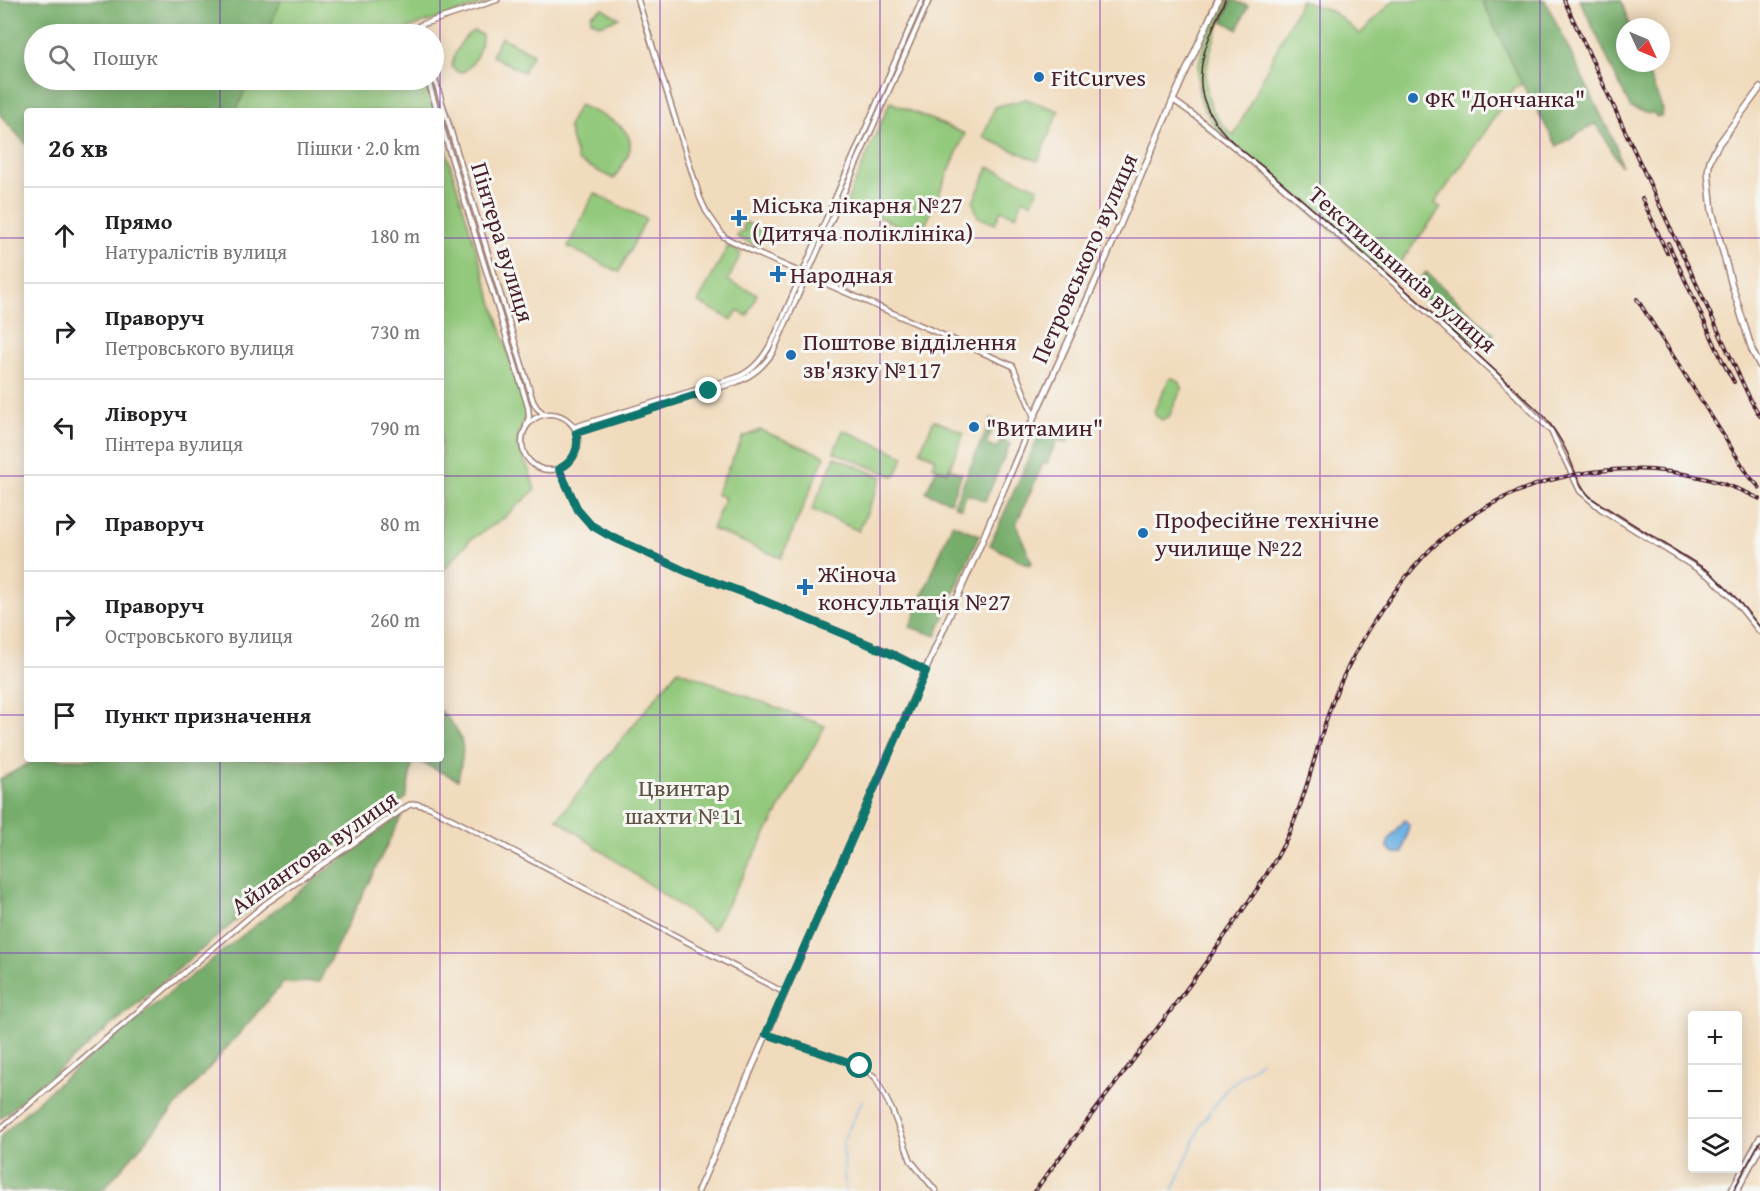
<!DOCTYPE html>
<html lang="uk">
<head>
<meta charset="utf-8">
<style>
	:root { --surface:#fff; --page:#f6f6f6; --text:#202124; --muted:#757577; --line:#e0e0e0 }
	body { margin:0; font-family:"Gentium Book Plus",serif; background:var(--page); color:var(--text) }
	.controls { position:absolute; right:18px; bottom:18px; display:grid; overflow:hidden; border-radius:6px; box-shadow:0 3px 15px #0003 }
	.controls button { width:54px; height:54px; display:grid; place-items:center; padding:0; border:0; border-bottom:2px solid var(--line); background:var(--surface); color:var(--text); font:30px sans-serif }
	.compass { position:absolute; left:1616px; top:18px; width:54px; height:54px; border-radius:50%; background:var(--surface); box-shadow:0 3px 15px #0003; rotate:134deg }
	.stop { position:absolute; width:18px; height:18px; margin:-14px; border:4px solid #0f766e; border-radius:50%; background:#fff }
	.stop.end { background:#0f766e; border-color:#fff; box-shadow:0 2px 6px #0008 }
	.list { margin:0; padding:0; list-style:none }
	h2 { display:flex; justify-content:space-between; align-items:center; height:78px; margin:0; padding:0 24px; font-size:26px }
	h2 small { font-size:20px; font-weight:400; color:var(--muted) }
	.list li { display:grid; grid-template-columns:39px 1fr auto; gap:18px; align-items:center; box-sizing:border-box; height:96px; padding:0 24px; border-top:2px solid var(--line) }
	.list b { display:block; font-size:22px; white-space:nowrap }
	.list p { margin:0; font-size:20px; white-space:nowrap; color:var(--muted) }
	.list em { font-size:20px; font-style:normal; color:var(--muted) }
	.icon { flex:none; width:33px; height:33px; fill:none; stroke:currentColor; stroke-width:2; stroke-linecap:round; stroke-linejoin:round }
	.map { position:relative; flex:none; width:1760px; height:1191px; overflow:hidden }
	.search { position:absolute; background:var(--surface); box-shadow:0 3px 15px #0003; left:24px; top:24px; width:420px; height:66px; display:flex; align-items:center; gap:15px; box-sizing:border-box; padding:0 21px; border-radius:33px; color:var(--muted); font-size:22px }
	.panel { position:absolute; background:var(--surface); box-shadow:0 3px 15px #0003; left:24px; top:108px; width:420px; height:654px; border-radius:6px }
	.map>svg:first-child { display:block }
	.green { fill:#93c97b; stroke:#6e7453; stroke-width:1.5 }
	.forest { fill:#76ad6b; stroke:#60664b; stroke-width:1.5 }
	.water { fill:#6eb2e4; stroke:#5c6888; stroke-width:1.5 }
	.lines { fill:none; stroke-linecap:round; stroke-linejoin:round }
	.stream { stroke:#6eb2e4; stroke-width:1.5 }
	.minor-casing { stroke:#9e7d74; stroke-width:7 }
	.major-casing { stroke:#9e7d74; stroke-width:8 }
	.minor { stroke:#fff; stroke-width:4 }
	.major { stroke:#fff; stroke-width:5 }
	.tram { stroke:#4a1f2b; stroke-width:1.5 }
	.rail-casing { stroke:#4a1f2b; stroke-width:4 }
	.rail { stroke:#f6f6f2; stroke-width:1.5; stroke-dasharray:4.5; stroke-linecap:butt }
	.route { stroke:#0f766e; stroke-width:8 }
	.grid { fill:none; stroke:#7b2cbf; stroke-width:1.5; stroke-opacity:0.55 }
	.poi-dot { fill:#1f6fb2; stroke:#f6f6f2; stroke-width:2 }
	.labels { text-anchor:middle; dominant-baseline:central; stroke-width:6; stroke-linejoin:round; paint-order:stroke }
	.poi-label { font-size:24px; fill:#4a1f2b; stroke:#f6f6f2; text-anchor:start }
	.street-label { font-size:24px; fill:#4a1f2b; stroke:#f6f6f2 }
	.park-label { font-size:24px; fill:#605243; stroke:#f6f6f2 }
</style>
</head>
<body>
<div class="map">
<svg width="1760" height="1191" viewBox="0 0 1760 1191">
	<rect width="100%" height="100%" fill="#f6f6f2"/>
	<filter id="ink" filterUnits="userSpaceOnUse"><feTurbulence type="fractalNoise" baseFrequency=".0167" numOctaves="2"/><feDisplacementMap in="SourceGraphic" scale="12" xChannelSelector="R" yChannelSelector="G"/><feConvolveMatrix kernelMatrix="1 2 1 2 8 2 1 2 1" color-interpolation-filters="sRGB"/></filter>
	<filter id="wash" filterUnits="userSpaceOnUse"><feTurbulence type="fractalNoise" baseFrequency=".008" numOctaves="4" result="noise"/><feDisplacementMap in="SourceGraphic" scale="24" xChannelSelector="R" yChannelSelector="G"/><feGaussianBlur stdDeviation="1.35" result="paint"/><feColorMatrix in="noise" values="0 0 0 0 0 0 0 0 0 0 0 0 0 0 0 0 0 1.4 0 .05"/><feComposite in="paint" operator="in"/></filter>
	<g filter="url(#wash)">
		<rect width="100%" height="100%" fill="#f1dbbd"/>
		<!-- green -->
		<g class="green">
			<polygon points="281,0 497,0 408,28 410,34 267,34"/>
			<path d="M 1222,0 L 1230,0 C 1210,47 1186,96 1234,136 L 1301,0 L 1335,13 L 1360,34 L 1394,0 L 1482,0 L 1522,84 L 1515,87 L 1476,145 L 1435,203 L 1441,208 L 1393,272 L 1384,265 L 1378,270 L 1217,133 C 1214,122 1206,114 1202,103 C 1189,68 1208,32 1222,0 Z"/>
			<polygon points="602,8 619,18 600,25 591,20 591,15"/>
			<path d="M 474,31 L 482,35 C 484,46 466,86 452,67 C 452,56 463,35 474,31 Z"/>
			<polygon points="501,37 533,54 523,72 492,56"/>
			<polygon points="249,80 424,80 434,111 236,111"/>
			<polygon points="1026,99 1059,111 1038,161 983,137 995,107"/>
			<polygon points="890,102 965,134 921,235 846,203"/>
			<path d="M 579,105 C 596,113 634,124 630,149 C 628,159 619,170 614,179 L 578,161 L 568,126 Z"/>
			<polygon points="441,135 525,408 526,416 519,434 518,447 529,470 535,490 504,518 470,540 441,573"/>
			<polygon points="989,167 1038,188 1032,203 1023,199 1016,216 1001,210 995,224 978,217 973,202"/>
			<polygon points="594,193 646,219 619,272 568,247"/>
			<polygon points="745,222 763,231 756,246 737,237 740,231 744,232 745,229 742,227"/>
			<polygon points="728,246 741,253 728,281 757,294 748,316 737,311 732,320 698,302"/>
			<polygon points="1173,378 1179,381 1182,388 1169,417 1162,420 1156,416 1154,411 1169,379"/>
			<polygon points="934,420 964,433 948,472 932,466 935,458 920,451"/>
			<polygon points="760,430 825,456 781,558 712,529 725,498 716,494 743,437"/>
			<polygon points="843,430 904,456 895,477 834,452"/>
			<polygon points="835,457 882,477 859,531 812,510"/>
			<polygon points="678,670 825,726 713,930 557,819"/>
		</g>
		<!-- forest -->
		<g class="forest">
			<polygon points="0,0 281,0 267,34 34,34 34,80 249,80 236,111 27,111 27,145 0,115"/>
			<polygon points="1232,0 1248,6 1238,30 1223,21"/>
			<polygon points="1482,0 1545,0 1617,148 1621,166 1596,123 1557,146 1522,84"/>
			<polygon points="1580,0 1621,0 1630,27 1625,27 1625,63 1644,63 1663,110 1661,117 1657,117 1652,112 1649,114 1630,107"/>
			<polygon points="1426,272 1494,334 1481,348 1402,280 1405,277 1415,286"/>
			<polygon points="991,419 996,421 986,444 997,448 1001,440 1010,444 985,501 967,494 961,508 954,505"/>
			<polygon points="1042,429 1069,441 1065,443 1057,440 1047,463 1044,462 1016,524 1032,563 1028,565 990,545"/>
			<polygon points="937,468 947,472 949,468 962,474 950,502 926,492"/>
			<polygon points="952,524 979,535 936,636 910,627"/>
			<path d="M 441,711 C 467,737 465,746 458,780 L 414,759 L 441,759 Z"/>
			<polygon points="37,759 413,759 406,798 276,887 0,1119 0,779"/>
			<path d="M 403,813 L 319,982 L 283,983 L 102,1191 L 0,1191 L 0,1137 C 52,1085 110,1040 167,995 C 245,933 323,872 403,813 Z"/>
		</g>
		<!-- water -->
		<path class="water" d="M 1405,820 L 1409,825 L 1403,853 C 1395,854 1390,853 1387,845 L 1390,838 Z"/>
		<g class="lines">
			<!-- stream -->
			<g class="stream">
				<polyline points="845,1191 843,1141 863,1099"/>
				<polyline points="1173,1191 1201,1124 1227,1088 1261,1061"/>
			</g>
		</g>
	</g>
	<g filter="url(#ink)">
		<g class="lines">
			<defs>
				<g id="minor">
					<polyline points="638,0 700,198 706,211 724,237 754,252 1013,366 1034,417"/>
					<polyline points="414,34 414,31 420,25 497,0"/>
					<polyline points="421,34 420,31 422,25"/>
					<polyline points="434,76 533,401 537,408 544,414"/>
					<polyline points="428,80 437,111"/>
					<polyline points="1173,100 1198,118 1277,182 1427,312 1503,382 1551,431 1580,491 1601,509 1712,578 1733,599 1760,632"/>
					<polyline points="441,124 528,407 529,417 526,426"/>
					<circle cx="550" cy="442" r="28"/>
					<path d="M 574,427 L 738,377 C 755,369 764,357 773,340 L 922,0"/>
					<path d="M 576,433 L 737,382 C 753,375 763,367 773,352 L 929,0"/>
					<polyline points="559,469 578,510 591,525 608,535 685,571 750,595 896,655 925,670"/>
					<polyline points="767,1034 860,1066 875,1077 892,1110 911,1161 936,1191"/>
					<polyline points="0,1129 265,904 409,805 416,804 429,807 785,993"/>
					<polyline points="1731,1191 1760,1137"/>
					<polyline points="1737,1191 1760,1148"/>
				</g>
				<g id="major">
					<polyline points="1760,88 1718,145 1710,160 1708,172 1712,211 1731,282 1752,350 1760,366"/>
					<polyline points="698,1191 982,541 1034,417 1106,258 1173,100 1218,0"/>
				</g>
			</defs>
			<!-- minor casing -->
			<use href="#minor" class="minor-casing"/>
			<!-- major casing -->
			<use href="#major" class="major-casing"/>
			<!-- minor -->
			<use href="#minor" class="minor"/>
			<!-- major -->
			<use href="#major" class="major"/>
			<!-- tram -->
			<g class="tram">
				<path d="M 1225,0 C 1212,31 1193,65 1204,100 C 1216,136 1251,156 1278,179 C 1294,192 1308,205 1323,218 C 1398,283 1472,348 1544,416 C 1553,427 1561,440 1567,452 C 1574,468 1579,486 1591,498 L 1710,572 L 1737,599 L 1760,627"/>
				<polyline points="1733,1191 1760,1141"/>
			</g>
			<defs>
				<g id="rail">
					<polyline points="1564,0 1751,401 1760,416"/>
					<polyline points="1642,198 1667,253"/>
					<polyline points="1668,243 1723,362 1734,382"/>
					<polyline points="1637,299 1749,476 1760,488"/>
					<path d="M 1035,1191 C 1095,1108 1160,1028 1219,944 C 1239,915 1261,886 1278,855 C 1310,799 1316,734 1343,677 C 1364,634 1392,591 1424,556 C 1509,465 1651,445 1760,499"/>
				</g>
			</defs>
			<!-- rail casing -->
			<use href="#rail" class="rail-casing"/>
			<!-- rail -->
			<use href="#rail" class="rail"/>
		</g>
	</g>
	<g class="lines" filter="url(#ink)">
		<!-- route -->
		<path class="route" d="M 709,391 L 576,433 C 580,449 573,462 559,469 L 578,510 L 591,525 L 608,535 L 685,571 L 750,595 L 896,656 L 926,671 L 766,1034 L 860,1066"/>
	</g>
	<!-- grid -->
	<path class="grid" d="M 220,0 L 220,34M 440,0 L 440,111M 660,0 L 660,1191M 880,0 L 880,1191M 1100,0 L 1100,1191M 1320,0 L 1320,1191M 1540,0 L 1540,1191M 220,80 L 220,111M 0,238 L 27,238M 441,238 L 1760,238M 0,476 L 27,476M 441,476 L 1760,476M 0,715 L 27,715M 441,715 L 1760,715M 220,759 L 220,1191M 440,759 L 440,1191M 0,953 L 1760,953"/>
	<!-- markers -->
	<g class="poi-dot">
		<circle cx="1039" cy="77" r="6"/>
		<circle cx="1413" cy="98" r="6"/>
		<path d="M736 209h6v6h6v6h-6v6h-6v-6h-6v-6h6z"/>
		<path d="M775 265h6v6h6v6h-6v6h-6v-6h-6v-6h6z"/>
		<circle cx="791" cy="355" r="6"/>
		<circle cx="974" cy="427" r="6"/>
		<circle cx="1143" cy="533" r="6"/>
		<path d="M802 578h6v6h6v6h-6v6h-6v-6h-6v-6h6z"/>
	</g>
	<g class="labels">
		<!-- poi labels -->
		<g class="poi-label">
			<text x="1051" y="77">FitCurves</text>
			<text x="1425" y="98">ФК "Дончанка"</text>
			<text x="752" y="204">Міська лікарня №27<tspan x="752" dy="28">(Дитяча поліклініка)</tspan></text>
			<text x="790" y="274">Народная</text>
			<text x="803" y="341">Поштове відділення<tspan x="803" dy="28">зв'язку №117</tspan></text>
			<text x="986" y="427">"Витамин"</text>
			<text x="1155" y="519">Професійне технічне<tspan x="1155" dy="28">училище №22</tspan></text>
			<text x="818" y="573">Жіноча<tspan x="818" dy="28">консультація №27</tspan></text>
		</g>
		<!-- street labels -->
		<g class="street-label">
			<text transform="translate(503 242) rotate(73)">Пінтера вулиця</text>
			<text transform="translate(1084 258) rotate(-66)">Петровського вулиця</text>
			<text transform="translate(1403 269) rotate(41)">Текстильників вулиця</text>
			<text transform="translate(314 852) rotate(-35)">Айлантова вулиця</text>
		</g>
		<!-- park labels -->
		<g class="park-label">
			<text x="684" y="787">Цвинтар<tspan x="684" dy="28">шахти №11</tspan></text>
		</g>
	</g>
</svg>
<div class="controls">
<button>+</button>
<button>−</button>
<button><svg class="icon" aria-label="layers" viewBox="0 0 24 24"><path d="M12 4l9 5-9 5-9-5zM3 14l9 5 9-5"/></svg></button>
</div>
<svg class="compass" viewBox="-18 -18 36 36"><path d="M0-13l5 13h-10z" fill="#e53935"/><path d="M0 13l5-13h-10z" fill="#757577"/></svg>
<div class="stop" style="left:860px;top:1066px"></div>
<div class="stop end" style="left:709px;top:391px"></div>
<div class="search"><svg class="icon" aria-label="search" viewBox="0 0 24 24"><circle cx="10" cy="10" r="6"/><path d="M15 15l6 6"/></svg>Пошук</div>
<section class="panel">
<h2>26 хв<small>Пішки · 2.0 km</small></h2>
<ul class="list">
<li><svg class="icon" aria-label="ahead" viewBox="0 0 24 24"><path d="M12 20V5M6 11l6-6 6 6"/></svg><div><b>Прямо</b><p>Натуралістів вулиця</p></div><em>180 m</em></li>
<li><svg class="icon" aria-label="right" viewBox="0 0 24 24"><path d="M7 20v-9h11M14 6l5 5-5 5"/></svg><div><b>Праворуч</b><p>Петровського вулиця</p></div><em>730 m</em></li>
<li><svg class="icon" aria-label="left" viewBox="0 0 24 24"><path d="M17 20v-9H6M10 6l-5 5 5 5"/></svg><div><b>Ліворуч</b><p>Пінтера вулиця</p></div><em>790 m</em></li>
<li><svg class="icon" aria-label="right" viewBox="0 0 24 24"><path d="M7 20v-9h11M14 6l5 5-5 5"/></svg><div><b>Праворуч</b></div><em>80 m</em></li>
<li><svg class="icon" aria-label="right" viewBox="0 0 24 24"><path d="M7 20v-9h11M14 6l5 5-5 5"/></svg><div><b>Праворуч</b><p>Островського вулиця</p></div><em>260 m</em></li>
<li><svg class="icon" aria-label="arrive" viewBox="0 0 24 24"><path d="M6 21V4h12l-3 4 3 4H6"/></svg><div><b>Пункт призначення</b></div></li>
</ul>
</section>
</div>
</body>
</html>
